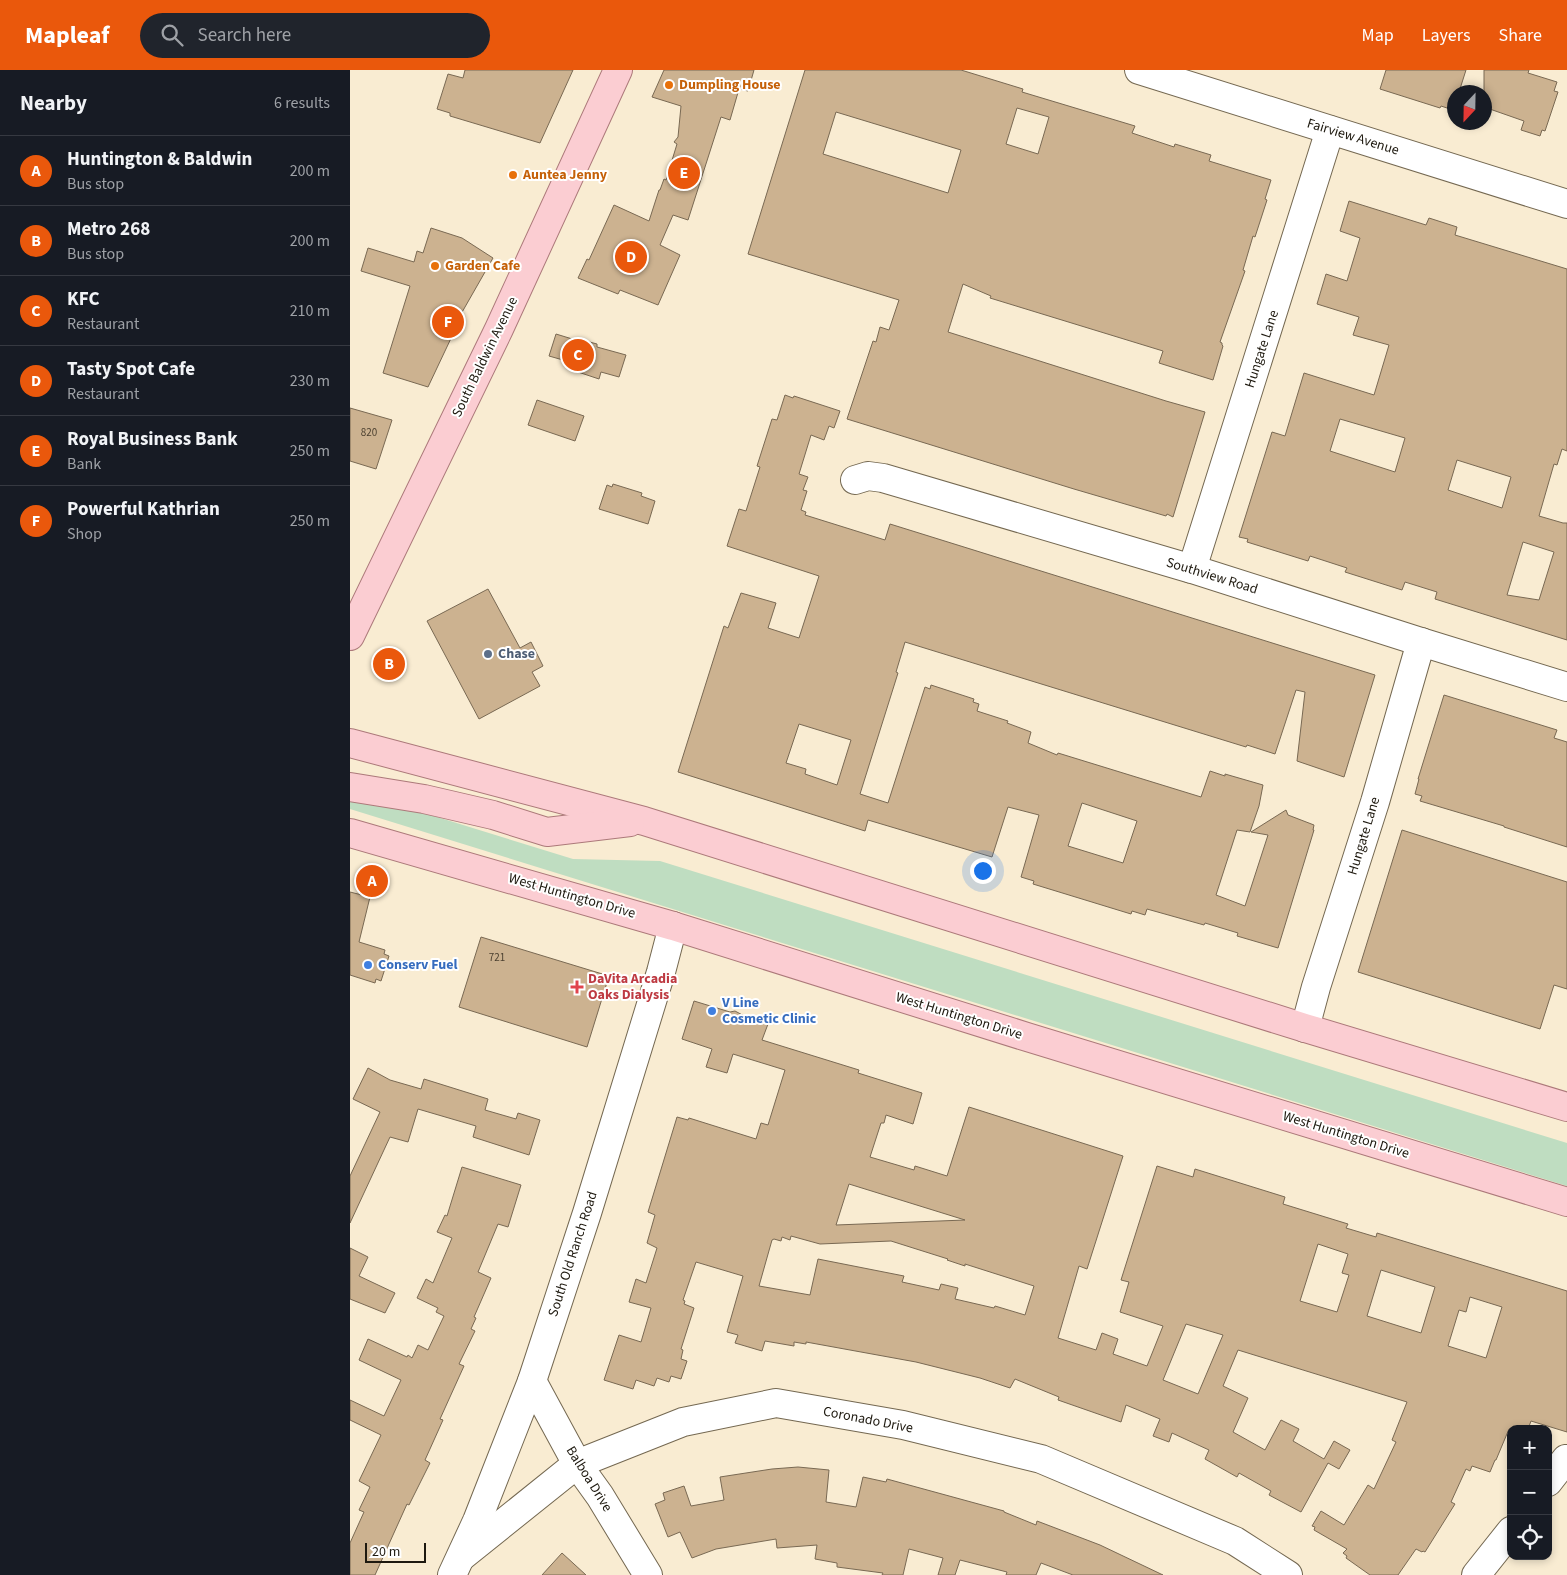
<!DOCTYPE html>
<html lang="en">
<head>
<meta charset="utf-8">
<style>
	:root { --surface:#171b24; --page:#20242c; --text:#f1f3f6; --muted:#9ea1a6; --line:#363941; --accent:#ea580c }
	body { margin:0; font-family:"Source Sans 3",sans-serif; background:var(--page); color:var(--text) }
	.controls { position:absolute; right:15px; bottom:15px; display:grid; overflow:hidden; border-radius:10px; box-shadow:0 2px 8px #0003 }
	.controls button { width:45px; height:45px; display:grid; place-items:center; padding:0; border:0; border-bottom:1px solid var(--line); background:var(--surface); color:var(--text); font:25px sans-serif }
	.compass { position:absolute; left:1097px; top:15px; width:45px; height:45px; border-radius:50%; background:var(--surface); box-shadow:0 2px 8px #0003; rotate:202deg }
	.scale { position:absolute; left:15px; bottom:12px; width:61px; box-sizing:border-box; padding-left:5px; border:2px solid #1e190f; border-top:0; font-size:14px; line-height:18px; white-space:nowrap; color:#1e190f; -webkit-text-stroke:4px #fff; paint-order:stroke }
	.you { position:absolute; left:632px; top:800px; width:18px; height:18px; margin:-12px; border:4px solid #fff; border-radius:50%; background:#1a73e8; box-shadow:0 0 0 8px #1a73e833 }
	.badge { display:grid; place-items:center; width:32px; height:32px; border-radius:50%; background:var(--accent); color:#fff; font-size:16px; font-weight:700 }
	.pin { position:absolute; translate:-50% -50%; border:2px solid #fff; box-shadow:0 1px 5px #0006 }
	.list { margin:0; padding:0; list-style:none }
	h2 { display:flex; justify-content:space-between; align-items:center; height:65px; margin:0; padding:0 20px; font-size:21px }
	h2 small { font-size:16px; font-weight:400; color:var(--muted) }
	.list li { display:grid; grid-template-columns:32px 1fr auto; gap:15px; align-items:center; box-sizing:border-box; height:70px; padding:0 20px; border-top:1px solid var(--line) }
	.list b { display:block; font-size:19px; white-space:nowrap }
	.list p { margin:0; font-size:16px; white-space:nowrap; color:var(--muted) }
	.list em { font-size:16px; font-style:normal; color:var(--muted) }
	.icon { flex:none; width:28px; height:28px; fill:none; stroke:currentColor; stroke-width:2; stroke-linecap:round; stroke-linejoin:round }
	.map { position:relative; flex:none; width:1217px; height:1505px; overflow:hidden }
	header { display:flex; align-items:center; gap:30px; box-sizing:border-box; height:70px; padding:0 25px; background:var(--accent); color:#fff }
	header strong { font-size:24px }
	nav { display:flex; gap:28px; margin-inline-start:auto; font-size:18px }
	.search { width:350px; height:45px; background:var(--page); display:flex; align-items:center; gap:12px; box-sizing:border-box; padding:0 18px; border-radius:28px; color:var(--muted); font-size:19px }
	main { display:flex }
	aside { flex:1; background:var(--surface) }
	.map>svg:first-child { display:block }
	.green { fill:#bfddc1 }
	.building { fill:#ccb290; stroke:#796953; fill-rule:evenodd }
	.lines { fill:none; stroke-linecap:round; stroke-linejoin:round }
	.minor-casing { stroke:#746851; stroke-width:30 }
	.major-casing { stroke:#ac797a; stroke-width:30 }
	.minor { stroke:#fff; stroke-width:28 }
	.major { stroke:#fbcdd2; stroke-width:28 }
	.food-dot { fill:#e8710a; stroke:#fff; stroke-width:2 }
	.service-dot { fill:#5c6f8a; stroke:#fff; stroke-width:2 }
	.shop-dot { fill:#3f7fe0; stroke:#fff; stroke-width:2 }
	.health-dot { fill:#e0444e; stroke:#fff; stroke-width:2 }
	.labels { text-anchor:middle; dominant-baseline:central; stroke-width:4; stroke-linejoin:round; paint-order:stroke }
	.number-label { font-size:11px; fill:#4a3f2f }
	.food-label { font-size:14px; font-weight:bold; fill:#c56008; stroke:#fff; text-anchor:start }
	.street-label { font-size:14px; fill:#1e190f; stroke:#fff }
	.service-label { font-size:14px; font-weight:bold; fill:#4e5e75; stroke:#fff; text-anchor:start }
	.shop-label { font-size:14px; font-weight:bold; fill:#366cbe; stroke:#fff; text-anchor:start }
	.health-label { font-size:14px; font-weight:bold; fill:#be3a42; stroke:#fff; text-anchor:start }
</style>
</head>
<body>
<header>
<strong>Mapleaf</strong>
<div class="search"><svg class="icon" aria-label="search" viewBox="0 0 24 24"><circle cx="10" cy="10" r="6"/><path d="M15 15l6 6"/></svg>Search here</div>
<nav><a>Map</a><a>Layers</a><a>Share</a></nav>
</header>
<main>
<aside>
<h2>Nearby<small>6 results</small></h2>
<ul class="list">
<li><span class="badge">A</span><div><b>Huntington &amp; Baldwin</b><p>Bus stop</p></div><em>200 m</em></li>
<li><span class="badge">B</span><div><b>Metro 268</b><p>Bus stop</p></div><em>200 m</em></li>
<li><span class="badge">C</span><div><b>KFC</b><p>Restaurant</p></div><em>210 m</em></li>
<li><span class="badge">D</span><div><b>Tasty Spot Cafe</b><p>Restaurant</p></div><em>230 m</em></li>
<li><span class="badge">E</span><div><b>Royal Business Bank</b><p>Bank</p></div><em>250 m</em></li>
<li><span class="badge">F</span><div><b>Powerful Kathrian</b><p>Shop</p></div><em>250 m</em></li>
</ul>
</aside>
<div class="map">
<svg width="1217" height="1505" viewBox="0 0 1217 1505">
	<rect width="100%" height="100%" fill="#f9ecd2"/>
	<!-- green -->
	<polygon class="green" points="0,731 45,734 223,789 310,791 1217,1073 1217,1116 0,739"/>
	<!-- building -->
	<g class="building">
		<polygon points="115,0 223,0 190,73 100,46 100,43 87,39 98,4 113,8"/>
		<polygon points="314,0 404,0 398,21 389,19 380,50 371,47 338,150 323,145 310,175 330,185 308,235 270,220 268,224 228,208 237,189 239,190 264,135 299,151 309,120 310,120 314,109 316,110 327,74 324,72 328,67 331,36 302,27"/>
		<path d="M 455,0 L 611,0 L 673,19 L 672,22 L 785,56 L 782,63 L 824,77 L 825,74 L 861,85 L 859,91 L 921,110 L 915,129 L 917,130 L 905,167 L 903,166 L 893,200 L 895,201 L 870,272 L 872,273 L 872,275 L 873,276 L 863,310 L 809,293 L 813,281 L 640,228 L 641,226 L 613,214 L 598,262 L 816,331 L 855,342 L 823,447 L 817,444 L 816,446 L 724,419 L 497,349 L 523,271 L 526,272 L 530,257 L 539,260 L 549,230 L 398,184 ZM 667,38 L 699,47 L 688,84 L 656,74 ZM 486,42 L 611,80 L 598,123 L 473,84 Z"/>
		<polygon points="1036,0 1116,0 1109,22 1104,22 1103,40 1091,36 1090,38 1030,19"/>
		<polygon points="1134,0 1179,0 1178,3 1207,12 1204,21 1208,22 1195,61 1192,60 1190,66 1171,60 1174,51 1134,37"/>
		<path d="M 999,131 L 1076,155 L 1079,148 L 1107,157 L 1105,165 L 1217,199 L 1217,381 L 1212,379 L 1207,395 L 1204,394 L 1189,446 L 1213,453 L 1217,453 L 1217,570 L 1085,529 L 1087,522 L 1055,512 L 1052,520 L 995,502 L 997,498 L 960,486 L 958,491 L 897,472 L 898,469 L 889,467 L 922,362 L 935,366 L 954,303 L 1024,325 L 1039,275 L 1003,265 L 1009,247 L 967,234 L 976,204 L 997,211 L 1010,168 L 990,161 ZM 990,349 L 1055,368 L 1045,402 L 980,381 ZM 1107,390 L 1161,407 L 1152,438 L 1098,420 ZM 1173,472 L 1204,482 L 1189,530 L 1157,525 Z"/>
		<polygon points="81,158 112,168 143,188 111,244 112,245 78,317 33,303 60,216 11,201 18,178 64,192 67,181 73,183"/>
		<polygon points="206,264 232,272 232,270 247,274 247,277 276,285 269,307 251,302 249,309 219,299 220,292 199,286"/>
		<path d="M 435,325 L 443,328 L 444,326 L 490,341 L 484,358 L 479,356 L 474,370 L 461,365 L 449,404 L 458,407 L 453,420 L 457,421 L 451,440 L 456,442 L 455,445 L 535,470 L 540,454 L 1025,605 L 994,707 L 947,691 L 955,622 L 946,620 L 925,684 L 897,675 L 896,677 L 555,572 L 546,602 L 548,603 L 510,724 L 538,733 L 575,617 L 580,619 L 581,615 L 624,629 L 623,632 L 629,634 L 627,641 L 658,651 L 657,653 L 681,662 L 678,673 L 707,685 L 708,683 L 851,727 L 860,701 L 875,706 L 875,704 L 913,715 L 909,736 L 900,762 L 887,760 L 866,825 L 895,836 L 918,765 L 901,762 L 936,740 L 938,745 L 964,755 L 963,760 L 964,760 L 928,878 L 887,866 L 888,863 L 855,853 L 854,855 L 797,839 L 795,845 L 782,841 L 781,844 L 683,814 L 684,811 L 671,807 L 689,745 L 658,737 L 642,787 L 518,750 L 515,761 L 328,702 L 374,556 L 378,558 L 391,523 L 426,533 L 418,558 L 449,568 L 469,506 L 377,476 L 389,439 L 396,441 L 410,397 L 407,396 L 422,349 L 427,350 ZM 449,654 L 501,670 L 487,715 L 455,704 L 456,699 L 436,693 ZM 732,733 L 787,751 L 773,793 L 718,776 Z"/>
		<polygon points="187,330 234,346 225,371 178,355"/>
		<polygon points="0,338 42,350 26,399 0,391"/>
		<polygon points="263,414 292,423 291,426 305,431 298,454 249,439 257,415 262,417"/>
		<polygon points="138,519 170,578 181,572 193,596 182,602 190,616 129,649 77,551"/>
		<polygon points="1094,625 1207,660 1204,668 1217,672 1217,777 1154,757 1154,756 1070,731 1072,726 1065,724 1069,709 1068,709"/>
		<polygon points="1052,760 1217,812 1217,919 1204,915 1190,959 1008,902"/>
		<polygon points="0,822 20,827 9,872 35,880 34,884 39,886 31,911 26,909 25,913 0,905"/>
		<polygon points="131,867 259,906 237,977 109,937"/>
		<path d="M 344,931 L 380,942 L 385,941 L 398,948 L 418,954 L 412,970 L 509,1000 L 508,1003 L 572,1023 L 563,1054 L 536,1045 L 534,1053 L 531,1053 L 520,1087 L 564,1100 L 565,1096 L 597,1106 L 619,1037 L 773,1086 L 737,1199 L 729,1196 L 708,1268 L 746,1280 L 752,1263 L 768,1269 L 763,1284 L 797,1296 L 813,1256 L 770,1242 L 779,1212 L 771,1210 L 807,1096 L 843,1107 L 845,1099 L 935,1127 L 933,1134 L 998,1154 L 996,1158 L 1026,1167 L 1027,1163 L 1217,1221 L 1217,1362 L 1181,1351 L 1178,1359 L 1159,1359 L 1146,1390 L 1145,1390 L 1140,1402 L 1122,1396 L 1120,1401 L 1116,1399 L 1101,1432 L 1105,1434 L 1075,1482 L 1073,1481 L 1072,1482 L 1066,1479 L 1048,1505 L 1020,1505 L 996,1488 L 997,1486 L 993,1483 L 997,1479 L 964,1460 L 965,1457 L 962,1456 L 971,1441 L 994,1455 L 1018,1415 L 1024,1419 L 1046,1372 L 1042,1370 L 1057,1332 L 888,1280 L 873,1316 L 898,1328 L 883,1362 L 915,1380 L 931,1350 L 949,1359 L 943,1371 L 974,1389 L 984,1371 L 1000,1380 L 989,1399 L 978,1393 L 951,1442 L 919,1425 L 921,1421 L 889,1403 L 887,1407 L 855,1389 L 859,1380 L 822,1363 L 819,1372 L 803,1366 L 810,1349 L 776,1335 L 771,1352 L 708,1330 L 709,1327 L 665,1309 L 660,1318 L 630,1308 L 566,1292 L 456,1272 L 456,1274 L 444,1272 L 444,1276 L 415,1271 L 412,1281 L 385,1273 L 388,1265 L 377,1262 L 393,1206 L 346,1192 L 333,1230 L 335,1231 L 334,1234 L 344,1238 L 331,1279 L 333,1280 L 331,1289 L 337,1291 L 331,1309 L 321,1306 L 319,1312 L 307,1308 L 304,1316 L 286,1310 L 283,1319 L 254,1310 L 269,1265 L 291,1272 L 301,1238 L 279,1232 L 286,1209 L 296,1213 L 307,1178 L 297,1173 L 305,1145 L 298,1142 L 327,1047 L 338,1050 L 339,1048 L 406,1069 L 411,1053 L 418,1055 L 435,1000 L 383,984 L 377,1003 L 356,997 L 362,979 L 332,969 ZM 499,1114 L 615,1150 L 486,1155 ZM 441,1166 L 470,1174 L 541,1171 L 598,1189 L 597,1190 L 615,1196 L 615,1194 L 684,1216 L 675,1245 L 645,1236 L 644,1238 L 605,1229 L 608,1218 L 591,1214 L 589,1220 L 552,1212 L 554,1206 L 468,1189 L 460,1225 L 409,1216 L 422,1170 L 424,1169 L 431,1171 L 432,1167 L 440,1170 ZM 968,1174 L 998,1184 L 992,1203 L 999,1205 L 987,1242 L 950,1231 ZM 1031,1200 L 1085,1217 L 1071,1263 L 1017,1246 ZM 1120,1227 L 1152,1237 L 1136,1288 L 1098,1276 L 1109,1240 L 1116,1242 ZM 836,1254 L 873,1265 L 848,1324 L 813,1310 Z"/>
		<polygon points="18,998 40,1010 71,1019 74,1009 138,1029 135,1040 166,1049 168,1043 190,1050 179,1085 123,1067 126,1056 68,1039 58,1072 40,1067 0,1153 0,1106 30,1042 3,1029"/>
		<polygon points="112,1097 171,1115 158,1157 148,1154 128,1202 141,1208 124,1247 126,1248 121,1259 125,1261 109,1294 114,1296 90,1349 93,1350 75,1390 80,1393 59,1435 57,1434 25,1505 0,1505 0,1473 14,1442 9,1440 20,1417 9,1411 31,1365 0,1350 0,1330 34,1346 51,1310 9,1290 18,1269 57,1287 58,1285 62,1288 68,1275 78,1280 94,1246 86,1242 88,1238 67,1228 76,1209 83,1213 102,1168 87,1162 95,1145 97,1146"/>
		<polygon points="0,1178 18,1187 9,1206 45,1223 35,1243 0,1229"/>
		<polygon points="448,1397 479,1400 476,1432 506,1437 513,1407 536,1412 537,1409 654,1441 654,1442 686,1455 687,1451 750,1475 813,1505 723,1505 691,1493 686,1505 656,1505 657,1502 610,1490 605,1505 588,1505 593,1488 559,1479 553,1505 532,1505 533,1503 487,1497 487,1493 465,1489 467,1475 427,1478 426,1469 366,1479 342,1488 330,1462 318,1467 305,1434 315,1430 313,1423 334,1416 341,1436 374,1430 370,1407 422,1399"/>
		<polygon points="212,1483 236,1505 192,1505"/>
	</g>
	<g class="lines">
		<defs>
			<g id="minor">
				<polyline points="789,0 1217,134"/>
				<polyline points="505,410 518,406 533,408 842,499 1071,572 1217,617"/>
				<polyline points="842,499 980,60"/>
				<polyline points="955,958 966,917 1025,732 1071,572"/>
				<polyline points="182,1311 227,1394 250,1426 298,1505"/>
				<polyline points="1198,1412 1216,1389"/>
				<polyline points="111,1487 227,1394 333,1352 426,1333 553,1355 691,1389 885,1471 938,1505"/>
				<polyline points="102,1505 127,1451 182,1311 237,1143 311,902 323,856"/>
				<polyline points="1126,1505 1161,1461"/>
			</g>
			<g id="major">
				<polyline points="0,566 149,259 268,0"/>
				<polyline points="0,673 294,751 955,958 1217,1037"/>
				<polyline points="0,717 74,729 143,745 197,762 280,752"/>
				<polyline points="0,763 323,856 677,967 1217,1132"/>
			</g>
		</defs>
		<!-- minor casing -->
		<use href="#minor" class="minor-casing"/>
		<!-- major casing -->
		<use href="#major" class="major-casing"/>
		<!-- minor -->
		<use href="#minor" class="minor"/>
		<!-- major -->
		<use href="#major" class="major"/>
	</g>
	<!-- markers -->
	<g class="food-dot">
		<circle cx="319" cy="15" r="5"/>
		<circle cx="163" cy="105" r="5"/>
		<circle cx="85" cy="196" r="5"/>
	</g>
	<circle class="service-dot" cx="138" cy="584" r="5"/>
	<g class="shop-dot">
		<circle cx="18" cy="895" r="5"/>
		<circle cx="362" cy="941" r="5"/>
	</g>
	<path class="health-dot" d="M224.5 909.5h5v5h5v5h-5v5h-5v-5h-5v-5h5z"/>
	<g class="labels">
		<!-- number labels -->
		<g class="number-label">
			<text x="19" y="362">820</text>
			<text x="147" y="887">721</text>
		</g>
		<!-- food labels -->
		<g class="food-label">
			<text x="329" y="15">Dumpling House</text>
			<text x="173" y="105">Auntea Jenny</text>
			<text x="95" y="196">Garden Cafe</text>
		</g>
		<!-- street labels -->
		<g class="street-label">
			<text transform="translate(1003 67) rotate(17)">Fairview Avenue</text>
			<text transform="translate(912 279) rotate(-72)">Hungate Lane</text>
			<text transform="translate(135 287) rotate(-64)">South Baldwin Avenue</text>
			<text transform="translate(862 506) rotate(17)">Southview Road</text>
			<text transform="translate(1014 766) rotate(-73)">Hungate Lane</text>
			<text transform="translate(222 826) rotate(16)">West Huntington Drive</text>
			<text transform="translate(609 946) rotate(17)">West Huntington Drive</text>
			<text transform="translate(996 1065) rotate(17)">West Huntington Drive</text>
			<text transform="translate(223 1184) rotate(-72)">South Old Ranch Road</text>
			<text transform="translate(518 1350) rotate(11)">Coronado Drive</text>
			<text transform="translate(239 1409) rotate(58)">Balboa Drive</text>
		</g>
		<!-- service labels -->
		<g class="service-label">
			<text x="148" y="584">Chase</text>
		</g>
		<!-- shop labels -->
		<g class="shop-label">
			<text x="28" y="895">Conserv Fuel</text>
			<text x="372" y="933">V Line<tspan x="372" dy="16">Cosmetic Clinic</tspan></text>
		</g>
		<!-- health labels -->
		<g class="health-label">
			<text x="238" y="909">DaVita Arcadia<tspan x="238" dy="16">Oaks Dialysis</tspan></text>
		</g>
	</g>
</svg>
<div class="controls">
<button>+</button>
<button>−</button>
<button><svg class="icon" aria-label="locate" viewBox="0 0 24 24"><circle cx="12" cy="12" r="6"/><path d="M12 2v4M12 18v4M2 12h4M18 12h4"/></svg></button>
</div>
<svg class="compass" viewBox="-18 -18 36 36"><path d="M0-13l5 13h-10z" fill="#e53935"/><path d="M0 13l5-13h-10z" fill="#9ea1a6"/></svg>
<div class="scale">20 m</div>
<div class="you"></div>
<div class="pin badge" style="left:22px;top:811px">A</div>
<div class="pin badge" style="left:39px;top:594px">B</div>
<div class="pin badge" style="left:228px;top:285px">C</div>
<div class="pin badge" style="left:281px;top:187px">D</div>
<div class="pin badge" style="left:334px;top:103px">E</div>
<div class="pin badge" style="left:98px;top:252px">F</div>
</div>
</main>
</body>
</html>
